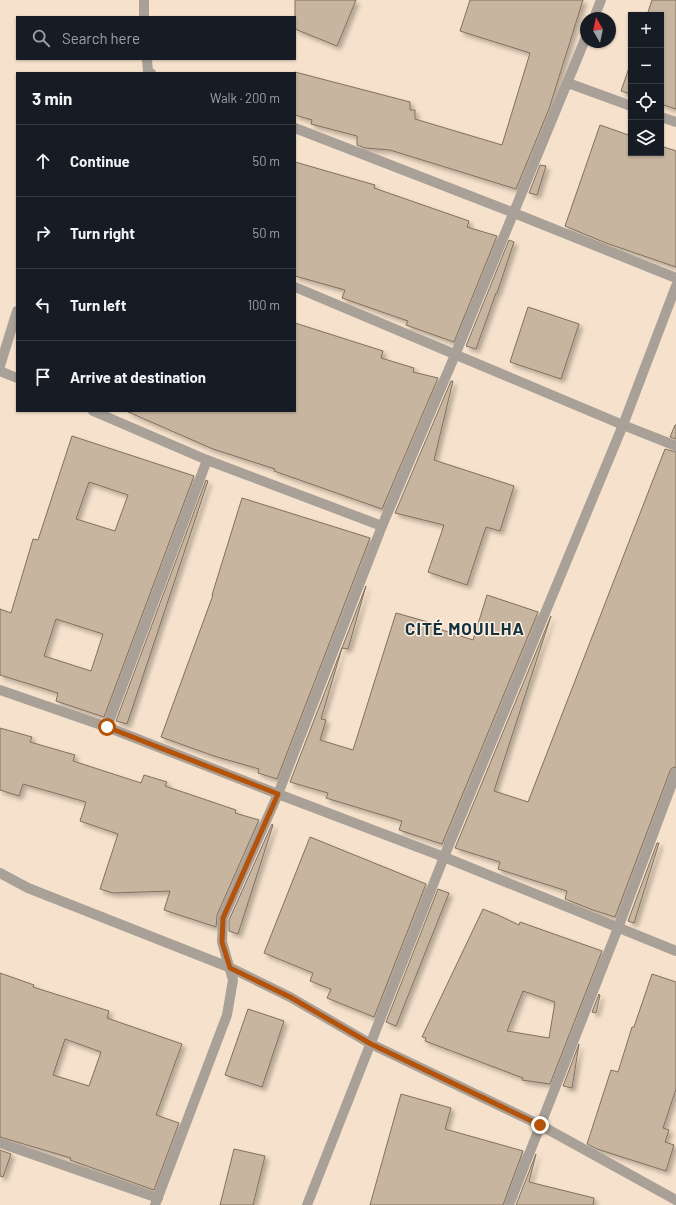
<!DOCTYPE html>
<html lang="en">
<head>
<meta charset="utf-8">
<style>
	:root { --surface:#171b24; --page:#20242c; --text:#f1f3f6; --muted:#9ea1a6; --line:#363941 }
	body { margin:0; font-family:Barlow,sans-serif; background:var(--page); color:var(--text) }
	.controls { position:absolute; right:12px; top:12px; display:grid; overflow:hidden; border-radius:0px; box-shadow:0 1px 3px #0004 }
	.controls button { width:36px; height:36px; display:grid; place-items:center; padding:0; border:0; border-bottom:1px solid var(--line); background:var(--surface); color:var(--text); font:20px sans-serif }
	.compass { position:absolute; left:580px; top:12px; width:36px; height:36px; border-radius:50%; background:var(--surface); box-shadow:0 1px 3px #0004; rotate:351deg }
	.stop { position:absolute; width:12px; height:12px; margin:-9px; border:3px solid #b45309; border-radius:50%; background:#fff }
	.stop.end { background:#b45309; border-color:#fff; box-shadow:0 1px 4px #0008 }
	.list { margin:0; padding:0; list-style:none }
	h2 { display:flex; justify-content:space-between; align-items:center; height:52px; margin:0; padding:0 16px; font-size:17px }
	h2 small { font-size:13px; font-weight:400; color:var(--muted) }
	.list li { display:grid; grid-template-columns:26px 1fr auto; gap:12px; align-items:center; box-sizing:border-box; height:72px; padding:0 16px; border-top:1px solid var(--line) }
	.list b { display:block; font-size:15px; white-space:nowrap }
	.list em { font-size:13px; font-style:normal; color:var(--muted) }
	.icon { flex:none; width:22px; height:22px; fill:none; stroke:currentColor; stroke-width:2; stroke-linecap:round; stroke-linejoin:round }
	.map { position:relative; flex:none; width:676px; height:1205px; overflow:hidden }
	.search { position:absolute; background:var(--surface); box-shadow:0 1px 3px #0004; left:16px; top:16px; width:280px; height:44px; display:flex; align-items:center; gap:10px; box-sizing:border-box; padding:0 14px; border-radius:0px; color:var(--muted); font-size:15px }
	.panel { position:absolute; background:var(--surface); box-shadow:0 1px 3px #0004; left:16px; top:72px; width:280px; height:340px; border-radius:0px }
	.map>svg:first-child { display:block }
	.building { fill:#c8b5a0; stroke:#82705d; fill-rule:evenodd; filter:url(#shadow) }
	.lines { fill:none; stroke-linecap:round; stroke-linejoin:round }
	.street { stroke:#a9a198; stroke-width:10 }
	.route { stroke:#b45309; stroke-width:5 }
	.labels { text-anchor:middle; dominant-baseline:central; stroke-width:3; stroke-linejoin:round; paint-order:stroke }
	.district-label { font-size:17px; font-weight:bold; letter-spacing:1px; fill:#14313c; stroke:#fdf0e3 }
</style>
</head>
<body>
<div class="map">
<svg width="676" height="1205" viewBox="0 0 676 1205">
	<defs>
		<filter id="shadow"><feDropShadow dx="3.5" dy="3.5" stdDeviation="2" flood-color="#0004"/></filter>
	</defs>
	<rect width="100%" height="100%" fill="#f6e2cc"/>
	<!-- building -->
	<g class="building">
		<polygon points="295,0 356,0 337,46 295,29"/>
		<polygon points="470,0 583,0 549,109 516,189 390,150 365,148 357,145 357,136 311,124 312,120 295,115 295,72 410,102 410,110 415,110 415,119 502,145 530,53 460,31"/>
		<polygon points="652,0 676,0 676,109 661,104 661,15 647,15"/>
		<polygon points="631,62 631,94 621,91"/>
		<polygon points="600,125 631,136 631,153 661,153 661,146 676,151 676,267 606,243 565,226"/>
		<polygon points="295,162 375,185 374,188 469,221 467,227 497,236 454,342 406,325 408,321 342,298 345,290 295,276"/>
		<polygon points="540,165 546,166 537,195 529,193"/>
		<polygon points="509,240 514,242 497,293 496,293 476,349 466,346"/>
		<polygon points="528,307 579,324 561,379 510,362"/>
		<polygon points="295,323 383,351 381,358 414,368 413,372 438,378 382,509 274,471 275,469 213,449 126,411 295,411"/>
		<polygon points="451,381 453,381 434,460 514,486 500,531 486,527 467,585 428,572 444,525 395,513"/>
		<polygon points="675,425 676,425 676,439 670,437"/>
		<path d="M 72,436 L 194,476 L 104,717 L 56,701 L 58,693 L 0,675 L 0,609 L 11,613 L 33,539 L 38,540 ZM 89,482 L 128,495 L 115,531 L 76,519 ZM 56,619 L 103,634 L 91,671 L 44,656 Z"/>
		<polygon points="665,449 676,452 676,767 672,768 670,771 615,917 593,910 565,899 567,891 498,869 500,862 455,848 551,616 494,791 528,802"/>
		<polygon points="206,480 208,481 127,724 116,721"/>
		<polygon points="242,498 370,538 277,779 258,773 259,769 214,756 161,737 213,595 212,595"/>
		<polygon points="366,586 348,649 342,648 321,719 326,720 320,740 353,750 396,613 428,622 427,625 473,640 487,595 538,612 442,844 399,830 402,821 326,798 328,793 290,782"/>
		<polygon points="0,728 32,737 30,742 75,755 73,761 141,783 144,775 167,782 165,786 236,810 235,813 259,820 217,915 216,927 164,910 170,891 113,893 100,889 118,834 80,821 86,802 23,784 19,796 0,790"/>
		<polygon points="272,824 273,825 238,934 229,931 229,920"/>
		<polygon points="310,837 426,884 374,1017 327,998 331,989 310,981 313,973 264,953"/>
		<polygon points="657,843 659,843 634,923 628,921"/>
		<polygon points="438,889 449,893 396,1026 386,1022"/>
		<path d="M 483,909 L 498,915 L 519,925 L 520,922 L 602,951 L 550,1084 L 522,1080 L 523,1078 L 425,1041 L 426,1038 L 422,1037 ZM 523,991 L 555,1002 L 549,1038 L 507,1031 Z"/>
		<path d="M 0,973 L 34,985 L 33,987 L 109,1011 L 107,1018 L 182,1044 L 156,1115 L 179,1123 L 154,1190 L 70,1160 L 71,1158 L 0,1137 ZM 65,1039 L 101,1052 L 89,1086 L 53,1075 Z"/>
		<polygon points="652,974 676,982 676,1089 663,1128 669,1130 665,1142 674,1145 666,1171 597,1149 587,1144 611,1070 618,1072 632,1027 634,1027"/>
		<polygon points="599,994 600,995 596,1013 592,1012"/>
		<polygon points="248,1009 284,1021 262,1087 225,1075"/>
		<polygon points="579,1044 572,1088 563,1086"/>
		<polygon points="401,1094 451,1108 445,1129 523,1151 503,1205 370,1205"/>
		<polygon points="234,1149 265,1156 253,1205 220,1205"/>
		<polygon points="0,1150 11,1154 3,1177 0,1176"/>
		<polygon points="536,1154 529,1182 594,1198 593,1205 516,1205"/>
	</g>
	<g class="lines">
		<!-- street -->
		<g class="street">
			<polyline points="144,0 144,17"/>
			<polyline points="594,18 601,0"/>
			<polyline points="147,59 148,72 151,73"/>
			<polyline points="568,83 631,106"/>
			<polyline points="661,117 676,122"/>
			<polyline points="295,128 514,213 676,278"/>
			<polyline points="295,287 623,425 676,446"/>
			<polyline points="0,366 17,311"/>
			<polyline points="0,371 17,378"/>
			<polyline points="93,411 207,460 382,526"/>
			<polyline points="0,690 107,727 278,794 444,857 676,951"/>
			<polyline points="107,727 207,460"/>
			<polyline points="0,873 28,888 231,968 290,997 371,1044 540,1125 676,1200"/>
			<polyline points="0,1143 158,1198"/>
			<polyline points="155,1205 227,1015 233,980 222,942 223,918 278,794 382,526 455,355 586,37"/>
			<polyline points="307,1205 444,857 623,425 676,286"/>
			<polyline points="509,1205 618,928 676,773"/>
		</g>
	</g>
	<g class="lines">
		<!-- route -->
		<polyline class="route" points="107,727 278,794 223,918 222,942 230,968 290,997 371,1044 540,1125"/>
	</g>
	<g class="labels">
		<!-- district labels -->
		<g class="district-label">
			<text x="465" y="628">CITÉ MOUILHA</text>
		</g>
	</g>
</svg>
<div class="controls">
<button>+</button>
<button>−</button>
<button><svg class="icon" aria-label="locate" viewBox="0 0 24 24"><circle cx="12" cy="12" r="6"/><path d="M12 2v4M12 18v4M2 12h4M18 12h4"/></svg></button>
<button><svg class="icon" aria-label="layers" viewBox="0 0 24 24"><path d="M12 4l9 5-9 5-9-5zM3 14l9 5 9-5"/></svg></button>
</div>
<svg class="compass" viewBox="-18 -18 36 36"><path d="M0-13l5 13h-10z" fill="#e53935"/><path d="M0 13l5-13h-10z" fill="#9ea1a6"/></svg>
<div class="stop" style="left:107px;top:727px"></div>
<div class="stop end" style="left:540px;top:1125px"></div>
<div class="search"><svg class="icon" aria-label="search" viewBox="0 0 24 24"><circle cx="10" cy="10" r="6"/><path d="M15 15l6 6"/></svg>Search here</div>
<section class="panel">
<h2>3 min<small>Walk · 200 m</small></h2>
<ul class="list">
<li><svg class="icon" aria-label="ahead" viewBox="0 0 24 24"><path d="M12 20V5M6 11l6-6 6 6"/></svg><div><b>Continue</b></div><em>50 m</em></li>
<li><svg class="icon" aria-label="right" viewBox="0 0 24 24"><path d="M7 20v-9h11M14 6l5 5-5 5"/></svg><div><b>Turn right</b></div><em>50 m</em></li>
<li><svg class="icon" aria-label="left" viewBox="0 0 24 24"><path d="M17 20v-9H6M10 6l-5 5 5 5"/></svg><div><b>Turn left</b></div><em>100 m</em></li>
<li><svg class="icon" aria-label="arrive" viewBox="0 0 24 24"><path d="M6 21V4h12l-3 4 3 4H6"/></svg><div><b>Arrive at destination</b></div></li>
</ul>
</section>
</div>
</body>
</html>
